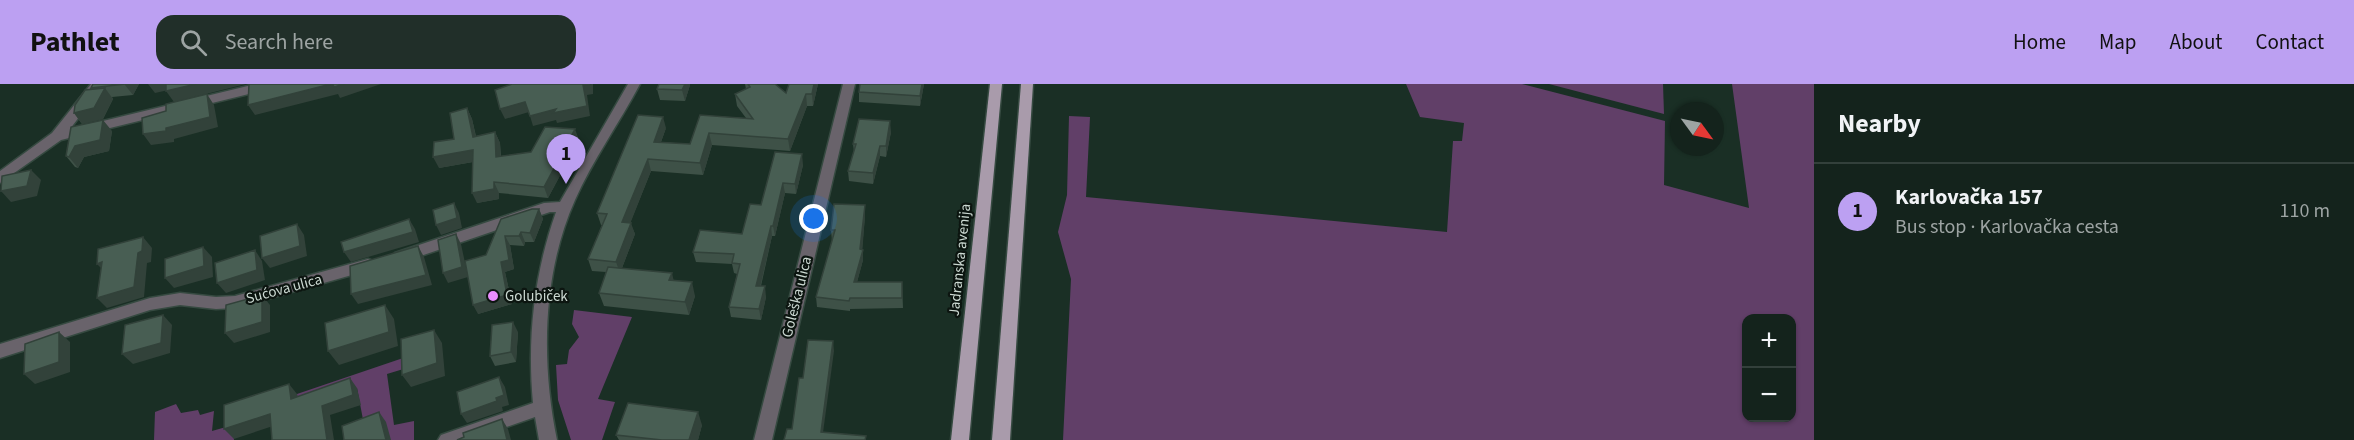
<!DOCTYPE html>
<html lang="en">
<head>
<meta charset="utf-8">
<style>
	:root { --surface:#14231c; --page:#212f29; --text:#f1f3f6; --muted:#9da4a3; --line:#33403b; --accent:#bca0f2 }
	body { margin:0; font-family:"Source Sans 3",sans-serif; background:var(--page); color:var(--text) }
	.controls { position:absolute; right:18px; bottom:18px; display:grid; overflow:hidden; border-radius:12px; box-shadow:0 2px 4px #0004 }
	.controls button { width:54px; height:54px; display:grid; place-items:center; padding:0; border:0; border-bottom:2px solid var(--line); background:var(--surface); color:var(--text); font:30px sans-serif }
	.compass { position:absolute; left:1670px; top:18px; width:54px; height:54px; border-radius:50%; background:var(--surface); box-shadow:0 2px 4px #0004; rotate:123deg }
	.you { position:absolute; left:814px; top:135px; width:21px; height:21px; margin:-15px; border:4px solid #fff; border-radius:50%; background:#1a73e8; box-shadow:0 0 0 9px #1a73e833 }
	.badge { display:grid; place-items:center; width:39px; height:39px; border-radius:50%; background:var(--accent); color:#111; font-size:20px; font-weight:700 }
	.pin { position:absolute; translate:-50% -50px; filter:drop-shadow(0 2px 3px #0008) }
	.pin::after { content:''; position:absolute; top:32px; width:21px; height:18px; background:inherit; clip-path:polygon(0 0,100% 0,50% 100%) }
	.list { margin:0; padding:0; list-style:none }
	h2 { display:flex; justify-content:space-between; align-items:center; height:78px; margin:0; padding:0 24px; font-size:26px }
	h2 small { font-size:20px; font-weight:400; color:var(--muted) }
	.list li { display:grid; grid-template-columns:39px 1fr auto; gap:18px; align-items:center; box-sizing:border-box; height:96px; padding:0 24px; border-top:2px solid var(--line) }
	.list b { display:block; font-size:22px; white-space:nowrap }
	.list p { margin:0; font-size:20px; white-space:nowrap; color:var(--muted) }
	.list em { font-size:20px; font-style:normal; color:var(--muted) }
	.icon { flex:none; width:33px; height:33px; fill:none; stroke:currentColor; stroke-width:2; stroke-linecap:round; stroke-linejoin:round }
	.map { position:relative; flex:none; width:1814px; height:356px; overflow:hidden }
	header { display:flex; align-items:center; gap:36px; box-sizing:border-box; height:84px; padding:0 30px; background:var(--accent); color:#111 }
	header strong { font-size:28px }
	nav { display:flex; gap:33px; margin-inline-start:auto; font-size:21px }
	.search { width:420px; height:54px; background:var(--page); display:flex; align-items:center; gap:15px; box-sizing:border-box; padding:0 21px; border-radius:18px; color:var(--muted); font-size:22px }
	main { display:flex }
	aside { flex:1; background:var(--surface) }
	.map>svg:first-child { display:block }
	.green { fill:#613f68; fill-rule:evenodd }
	.lines { fill:none; stroke-linecap:round; stroke-linejoin:round }
	.minor-casing { stroke:#364a41; stroke-width:3 }
	.major-casing { stroke:#364a41; stroke-width:3 }
	.minor { fill:#69636b; fill-rule:evenodd }
	.major { fill:#a99bab; fill-rule:evenodd }
	.wall { fill:#3e5147 }
	.shaded-wall { fill:#32423a }
	.building { fill:#485e53; stroke:#32423a; stroke-width:1.5 }
	.poi-dot { fill:#ea8dfd; stroke:#0c1510; stroke-width:2 }
	.labels { text-anchor:middle; dominant-baseline:central; stroke-width:4.5; stroke-linejoin:round; paint-order:stroke }
	.street-label { font-size:15px; fill:#ccd9d2; stroke:#0c1510 }
	.poi-label { font-size:15px; fill:#ccd9d2; stroke:#0c1510; text-anchor:start }
</style>
</head>
<body>
<header>
<strong>Pathlet</strong>
<div class="search"><svg class="icon" aria-label="search" viewBox="0 0 24 24"><circle cx="10" cy="10" r="6"/><path d="M15 15l6 6"/></svg>Search here</div>
<nav><a>Home</a><a>Map</a><a>About</a><a>Contact</a></nav>
</header>
<main>
<div class="map">
<svg width="1814" height="356" viewBox="0 0 1814 356">
	<rect width="100%" height="100%" fill="#1a2f25"/>
	<!-- green -->
	<g class="green">
		<path d="M 1406,0 L 1522,0 L 1665,37 L 1664,101 L 1749,124 L 1732,0 L 1814,0 L 1814,356 L 1063,356 L 1071,195 L 1058,148 L 1067,111 L 1069,32 L 1090,33 L 1086,113 L 1447,148 L 1453,57 L 1462,57 L 1464,39 L 1420,33 ZM 1746,234 L 1792,234 L 1792,334 L 1746,334 Z"/>
		<polygon points="1549,0 1663,0 1664,30"/>
		<polygon points="574,226 632,233 598,315 615,318 602,356 571,356 558,316 556,281 567,280 569,266 579,253 572,240"/>
		<polygon points="409,272 410,283 387,290 394,341 414,337 414,356 391,356 365,346 357,304 300,333 297,310"/>
		<polygon points="176,320 181,329 198,326 200,331 214,327 212,347 233,341 234,356 154,356 155,328"/>
	</g>
	<g class="lines">
		<defs>
			<g id="minor">
				<polygon points="91,0 104,0 70,45 256,0 279,0 273,4 61,56 0,99 0,87 52,49"/>
				<path d="M 628,0 L 640,0 C 620,38 592,77 575,116 C 542,190 541,278 557,356 L 539,356 L 535,333 L 469,356 L 438,356 L 441,351 L 533,319 C 527,254 534,190 556,128 L 550,128 L 400,179 L 395,177 L 393,173 L 395,169 L 544,119 L 560,118 Z"/>
				<polygon points="843,0 855,0 772,356 754,356"/>
				<polygon points="368,175 373,177 376,181 373,185 235,224 216,225 180,221 150,226 0,274 0,260 150,214 180,209 216,213 235,212"/>
			</g>
			<g id="major">
				<polygon points="990,0 1002,0 969,356 951,356"/>
				<polygon points="1021,0 1033,0 1010,356 992,356"/>
			</g>
		</defs>
		<!-- minor casing -->
		<use href="#minor" class="minor-casing"/>
		<!-- major casing -->
		<use href="#major" class="major-casing"/>
		<!-- minor -->
		<use href="#minor" class="minor"/>
		<!-- major -->
		<use href="#major" class="major"/>
	</g>
	<!-- wall -->
	<g class="wall">
		<polygon points="93,0 139,0 133,11 112,13 113,15 103,35 82,40 74,29 92,6 91,4"/>
		<polygon points="745,0 775,0 786,9 818,0 813,22 807,22 790,67 712,61 703,91 651,87 630,139 635,150 622,184 674,197 695,212 689,231 604,222 599,209 606,188 592,187 588,175 602,141 601,141 597,129 666,44 661,58 690,60 700,31 746,34 737,22 735,10 746,5"/>
		<polygon points="924,0 920,22 859,18 859,8"/>
		<polygon points="690,1 685,17 660,16 657,5"/>
		<polygon points="467,24 472,35 476,52 495,48 500,59 501,72 531,68 579,56 548,114 499,109 499,115 477,119 473,78 439,84 454,55"/>
		<polygon points="112,47 109,67 84,73 78,84 75,83 66,72"/>
		<polygon points="891,48 886,73 880,72 873,100 849,97 848,87 854,68 853,60"/>
		<polygon points="775,68 803,81 796,110 785,109 775,152 772,152 761,202 766,213 761,236 731,233 729,223 737,190 734,189 732,180 696,178 693,168 742,150 761,121"/>
		<polygon points="532,125 539,125 543,135 534,158 525,158 524,162 510,161 514,185 505,188 512,220 478,230 486,171"/>
		<polygon points="865,132 862,165 863,166 863,176 857,198 902,198 903,224 850,225 850,227 817,223 816,213 832,157 831,146"/>
		<polygon points="518,248 516,278 495,282 490,272"/>
		<polygon points="702,341 698,356 619,356 616,351"/>
	</g>
	<!-- shaded-wall -->
	<g class="shaded-wall">
		<polygon points="125,0 139,0 133,11 125,1"/>
		<polygon points="148,0 173,0 173,5 155,9"/>
		<polygon points="196,0 246,0 174,18 166,7"/>
		<polygon points="331,0 381,0 340,14 338,10 255,31 248,21"/>
		<polygon points="593,0 593,10 587,11 590,32 557,39 556,36 533,42 530,32 583,1"/>
		<polygon points="685,0 690,0 690,1 685,17 682,6"/>
		<polygon points="814,0 818,0 813,22 812,10"/>
		<polygon points="922,0 924,0 920,22 920,12"/>
		<polygon points="105,4 113,15 103,35 82,40 74,29"/>
		<polygon points="207,10 214,21 218,43 174,55 174,58 151,61 143,50 166,44"/>
		<polygon points="806,10 807,22 790,67 788,55"/>
		<polygon points="525,18 529,28 505,35 500,25"/>
		<polygon points="467,24 472,35 478,63 473,53"/>
		<polygon points="663,33 666,44 657,69 654,58"/>
		<polygon points="103,36 112,47 109,67 84,73 78,84 69,73 75,62"/>
		<polygon points="890,37 891,48 886,73 886,62"/>
		<polygon points="575,45 579,56 548,114 544,103"/>
		<polygon points="495,48 500,59 501,83 496,73"/>
		<polygon points="709,49 712,61 703,91 700,79"/>
		<polygon points="880,62 880,72 873,100 873,89"/>
		<polygon points="473,66 478,77 439,84 433,73"/>
		<polygon points="802,70 803,81 796,110 795,100"/>
		<polygon points="648,75 651,87 626,150 622,138"/>
		<polygon points="31,86 41,96 37,112 11,118 1,107"/>
		<polygon points="494,98 499,109 499,115 477,119 472,109"/>
		<polygon points="783,99 785,109 775,152 773,142"/>
		<polygon points="454,119 459,129 462,144 441,151 436,141"/>
		<polygon points="865,121 865,132 862,171 863,166 863,176 854,209 854,198 860,165"/>
		<polygon points="539,125 543,135 534,158 530,149"/>
		<polygon points="409,135 415,145 419,158 351,178 344,168"/>
		<polygon points="631,139 635,150 620,189 616,178"/>
		<polygon points="297,140 304,151 307,172 270,184 262,174"/>
		<polygon points="771,142 772,152 758,212 756,202"/>
		<polygon points="521,148 525,158 524,162 519,152"/>
		<polygon points="456,150 461,160 468,193 448,199 443,189"/>
		<polygon points="505,152 510,161 514,185 505,188 512,220 478,230 473,221 501,178"/>
		<polygon points="143,153 152,164 151,178 147,179 144,213 107,224 97,214 138,169"/>
		<polygon points="418,162 424,173 432,201 358,220 351,210"/>
		<polygon points="203,163 212,173 213,193 174,204 165,194"/>
		<polygon points="255,166 262,177 265,196 226,209 217,199"/>
		<polygon points="102,178 107,190 97,180"/>
		<polygon points="672,189 675,202 669,196"/>
		<polygon points="692,198 695,212 689,231 685,218"/>
		<polygon points="765,202 766,213 761,236 759,225"/>
		<polygon points="262,211 270,221 270,248 234,259 225,249"/>
		<polygon points="385,221 394,235 398,262 339,281 328,267"/>
		<polygon points="163,231 172,241 170,269 133,280 122,270"/>
		<polygon points="513,238 518,248 516,278 511,268"/>
		<polygon points="434,246 442,259 445,292 411,303 402,291"/>
		<polygon points="59,248 70,258 70,288 35,300 24,290"/>
		<polygon points="833,257 834,267 822,356 821,348"/>
		<polygon points="499,293 505,303 509,321 502,323 503,327 467,339 461,330 496,314"/>
		<polygon points="350,294 357,304 361,321 330,331 334,356 326,356 322,322"/>
		<polygon points="289,300 297,310 299,324 291,315"/>
		<polygon points="379,328 386,338 391,356 386,356"/>
		<polygon points="698,328 702,341 698,356 689,356"/>
		<polygon points="270,330 279,340 234,355 224,345"/>
		<polygon points="502,335 508,345 511,356 507,356"/>
	</g>
	<!-- building -->
	<g class="building">
		<polygon points="93,0 125,0 91,4"/>
		<polygon points="166,0 196,0 166,7"/>
		<polygon points="249,0 331,0 248,21"/>
		<polygon points="333,0 344,0 334,3"/>
		<polygon points="512,0 590,0 583,1 587,22 553,29 556,25 530,32 525,18 500,25 495,6"/>
		<polygon points="659,0 685,0 682,6 657,5"/>
		<polygon points="748,0 775,0 786,9 789,0 814,0 812,10 806,10 788,55 709,49 700,79 648,75 622,138 631,139 616,178 588,175 607,130 597,129 638,31 663,33 654,58 690,60 700,31 753,35 735,10 750,3"/>
		<polygon points="860,0 922,0 920,12 859,8"/>
		<polygon points="105,4 94,24 74,29 75,21 85,6"/>
		<polygon points="207,10 210,33 166,44 166,47 143,50 142,34 166,27 166,20"/>
		<polygon points="467,24 473,53 495,48 496,73 531,68 545,43 575,45 544,103 494,98 494,105 472,109 473,66 433,73 434,58 454,55 450,29"/>
		<polygon points="859,35 890,37 886,62 880,62 873,89 848,87 856,60 853,60"/>
		<polygon points="103,36 100,56 75,62 69,73 66,72 71,43"/>
		<polygon points="775,68 802,70 795,100 783,99 773,142 771,142 756,202 765,202 759,225 729,223 740,180 732,179 734,170 693,168 700,146 742,150 750,120 761,121"/>
		<polygon points="31,86 27,102 1,107 2,92"/>
		<polygon points="454,119 457,134 436,141 433,126"/>
		<polygon points="834,120 865,121 860,165 863,166 854,198 902,198 902,214 850,214 849,217 816,213 835,146 831,146"/>
		<polygon points="532,125 539,125 530,149 521,148 519,152 505,152 509,176 501,178 507,211 473,221 465,177 486,171 501,135"/>
		<polygon points="409,135 413,148 344,168 341,158"/>
		<polygon points="297,140 300,162 262,174 260,152"/>
		<polygon points="456,150 462,183 443,189 438,156"/>
		<polygon points="143,153 142,167 138,169 134,203 97,214 102,178 97,180 98,165"/>
		<polygon points="418,162 426,191 351,210 350,182"/>
		<polygon points="203,163 204,182 165,194 165,175"/>
		<polygon points="255,166 257,186 217,199 215,179"/>
		<polygon points="608,183 672,189 669,196 692,198 685,218 599,209"/>
		<polygon points="262,211 262,238 225,249 226,221"/>
		<polygon points="385,221 389,248 328,267 325,239"/>
		<polygon points="163,231 161,259 122,270 125,241"/>
		<polygon points="513,238 511,268 490,272 492,241"/>
		<polygon points="434,246 437,279 402,291 401,255"/>
		<polygon points="59,248 59,278 24,290 25,260"/>
		<polygon points="808,256 833,257 821,348 866,352 865,356 784,356 787,345 792,345 799,294 803,294"/>
		<polygon points="499,293 504,311 496,314 497,317 461,330 457,308"/>
		<polygon points="350,294 353,311 322,322 327,356 272,356 270,330 224,345 224,321 289,300 291,315"/>
		<polygon points="628,319 698,328 689,356 662,356 616,351"/>
		<polygon points="379,328 386,356 344,356 342,342"/>
		<polygon points="502,335 507,356 457,356 464,353 463,349"/>
	</g>
	<!-- markers -->
	<circle class="poi-dot" cx="493" cy="212" r="6"/>
	<g class="labels">
		<!-- street labels -->
		<g class="street-label">
			<text transform="translate(960 176) rotate(-84)">Jadranska avenija</text>
			<text transform="translate(284 205) rotate(-15)">Sućova ulica</text>
			<text transform="translate(797 213) rotate(-76)">Goleška ulica</text>
		</g>
		<!-- poi labels -->
		<g class="poi-label">
			<text x="505" y="212">Golubiček</text>
		</g>
	</g>
</svg>
<div class="controls">
<button>+</button>
<button>−</button>
</div>
<svg class="compass" viewBox="-18 -18 36 36"><path d="M0-13l5 13h-10z" fill="#e53935"/><path d="M0 13l5-13h-10z" fill="#9da4a3"/></svg>
<div class="you"></div>
<div class="pin badge" style="left:566px;top:100px">1</div>
</div>
<aside>
<h2>Nearby<small></small></h2>
<ul class="list">
<li><span class="badge">1</span><div><b>Karlovačka 157</b><p>Bus stop · Karlovačka cesta</p></div><em>110 m</em></li>
</ul>
</aside>
</main>
</body>
</html>
